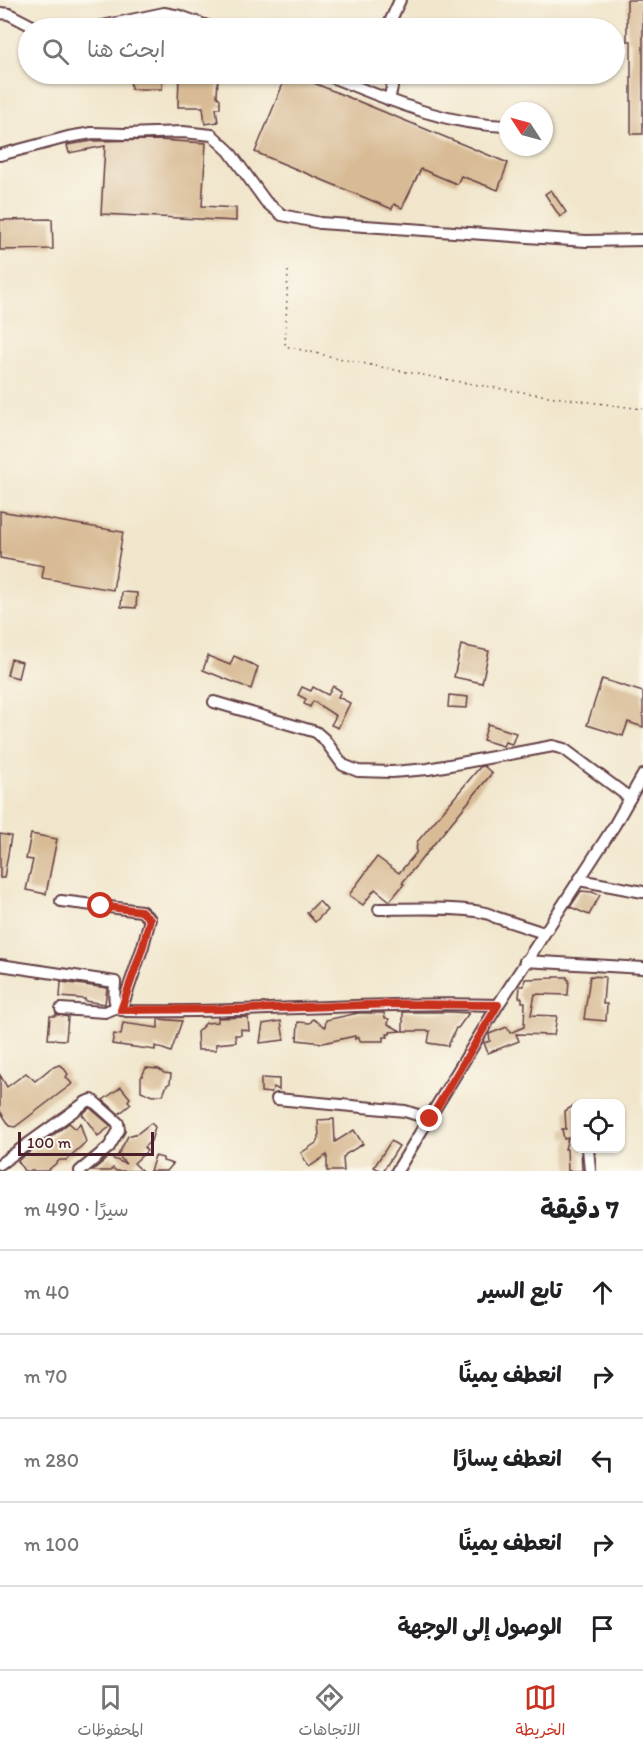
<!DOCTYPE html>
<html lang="ar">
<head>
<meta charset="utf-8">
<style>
	:root { --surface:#fff; --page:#f6f6f6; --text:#202124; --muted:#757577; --line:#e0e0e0; --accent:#c8321e }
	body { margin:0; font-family:Itim,"Playpen Sans Arabic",sans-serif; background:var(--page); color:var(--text); direction:rtl }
	.controls { position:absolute; right:18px; bottom:18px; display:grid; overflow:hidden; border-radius:12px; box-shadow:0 2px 4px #0004 }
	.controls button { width:54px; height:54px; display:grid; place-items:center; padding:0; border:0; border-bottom:2px solid var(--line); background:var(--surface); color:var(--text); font:30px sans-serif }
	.compass { position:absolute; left:499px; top:102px; width:54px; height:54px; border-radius:50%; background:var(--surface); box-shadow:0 2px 4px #0004; rotate:306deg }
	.scale { position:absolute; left:18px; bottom:15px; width:136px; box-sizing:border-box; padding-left:6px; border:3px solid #4a1f2b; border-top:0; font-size:16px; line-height:21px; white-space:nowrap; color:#4a1f2b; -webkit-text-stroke:4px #fbf7ec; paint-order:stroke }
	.stop { position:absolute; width:18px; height:18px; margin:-14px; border:4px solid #c8321e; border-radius:50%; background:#fff }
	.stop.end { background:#c8321e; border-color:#fff; box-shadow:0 2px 6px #0008 }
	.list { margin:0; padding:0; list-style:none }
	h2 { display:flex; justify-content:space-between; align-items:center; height:78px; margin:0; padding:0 24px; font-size:26px }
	h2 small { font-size:20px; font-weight:400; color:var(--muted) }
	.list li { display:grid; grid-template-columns:39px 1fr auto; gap:18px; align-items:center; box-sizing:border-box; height:84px; padding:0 24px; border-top:2px solid var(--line) }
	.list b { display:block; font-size:22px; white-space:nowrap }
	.list em { font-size:20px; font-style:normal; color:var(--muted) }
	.icon { flex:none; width:33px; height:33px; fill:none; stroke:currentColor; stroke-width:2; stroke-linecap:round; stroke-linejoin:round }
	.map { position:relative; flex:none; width:643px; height:1171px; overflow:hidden; direction:ltr }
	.search { position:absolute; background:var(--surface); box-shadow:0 2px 4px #0004; left:18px; right:18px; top:18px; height:66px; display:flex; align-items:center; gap:15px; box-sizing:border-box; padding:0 21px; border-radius:33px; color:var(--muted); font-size:22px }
	.sheet { height:498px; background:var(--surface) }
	nav { display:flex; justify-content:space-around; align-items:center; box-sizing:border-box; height:84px; border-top:2px solid var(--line); background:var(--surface); font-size:16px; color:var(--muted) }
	nav a { display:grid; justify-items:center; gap:3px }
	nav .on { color:var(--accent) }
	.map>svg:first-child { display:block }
	.building { fill:#d8bb95 }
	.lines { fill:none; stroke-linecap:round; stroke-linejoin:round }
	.minor-casing { stroke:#633d43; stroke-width:14 }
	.path { stroke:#633d43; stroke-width:1.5; stroke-dasharray:1.5 4.5; stroke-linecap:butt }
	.minor { stroke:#fff; stroke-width:10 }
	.route { stroke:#c8321e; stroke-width:8 }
</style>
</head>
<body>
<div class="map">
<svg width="643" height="1171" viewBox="0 0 643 1171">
	<rect width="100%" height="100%" fill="#fbf7ec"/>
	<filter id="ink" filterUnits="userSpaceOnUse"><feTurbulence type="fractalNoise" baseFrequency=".0167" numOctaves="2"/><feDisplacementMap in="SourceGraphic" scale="12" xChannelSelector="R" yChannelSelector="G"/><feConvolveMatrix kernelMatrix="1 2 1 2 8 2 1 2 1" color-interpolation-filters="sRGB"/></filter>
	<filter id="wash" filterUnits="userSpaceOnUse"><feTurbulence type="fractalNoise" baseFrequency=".008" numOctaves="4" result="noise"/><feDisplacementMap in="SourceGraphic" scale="24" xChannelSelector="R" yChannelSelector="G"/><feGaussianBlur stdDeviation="1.35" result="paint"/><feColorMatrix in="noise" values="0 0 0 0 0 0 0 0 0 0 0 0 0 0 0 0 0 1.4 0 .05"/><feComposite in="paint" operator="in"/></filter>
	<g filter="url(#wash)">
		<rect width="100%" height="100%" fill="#f1e6cc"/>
		<g id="blocks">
			<!-- building -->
			<g class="building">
				<polygon points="627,0 643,0 643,134 631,134 631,41 627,41"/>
				<polygon points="130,74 163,74 162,89 131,89"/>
				<polygon points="179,74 213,74 213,77 218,77 217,96 220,99 220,108 216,108 218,122 205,124 203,107 178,107"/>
				<polygon points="287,74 292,74 508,163 498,190 461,176 457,184 421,169 402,208 394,204 392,209 255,152"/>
				<polygon points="158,140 206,143 202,206 236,208 236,221 101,214 105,146 69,153 67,145 93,141"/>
				<polygon points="551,190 566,212 560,217 545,194"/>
				<polygon points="52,219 53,249 0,250 0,220"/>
				<polygon points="0,511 123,532 113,590 42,578 44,566 0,558"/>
				<polygon points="122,592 137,593 136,608 121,607"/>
				<polygon points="461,645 489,651 482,683 454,677"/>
				<polygon points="208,656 230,665 234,656 258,667 251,689 203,670"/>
				<polygon points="11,659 22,662 18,678 7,675"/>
				<polygon points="602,679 643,692 643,727 628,722 623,736 587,725"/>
				<polygon points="333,686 341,691 338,697 350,703 338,728 331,725 336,716 313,701 310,707 304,704 306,699 298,695 302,687 311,691 313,687 328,695"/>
				<polygon points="449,695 468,697 467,708 448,707"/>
				<polygon points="488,724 516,733 512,744 505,742 503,746 483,740"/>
				<polygon points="484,766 492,773 402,883 404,884 390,901 375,889 363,905 349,895 377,857 399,873 416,853 417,842 480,767"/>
				<polygon points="0,834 11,836 4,878 0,878"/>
				<polygon points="31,834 57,839 46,894 26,890 33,860 26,859"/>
				<polygon points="581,891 592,892 600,895 589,915 570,907"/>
				<polygon points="319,901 327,910 315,922 307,913"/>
				<polygon points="590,976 605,977 603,1004 607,1004 606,1021 584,1019"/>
				<polygon points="554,977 567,977 567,979 569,980 568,995 535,994 531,1015 557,1016 554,1035 516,1034 519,1041 488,1053 484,1043 490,1041 489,1034 507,1027 510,1033 524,1027 525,1002 522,1002 522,998 519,997 520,986 524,986 525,979 554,978"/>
				<polygon points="61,982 107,988 105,1004 85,1001 85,999 60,997"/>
				<polygon points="403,1012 451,1012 469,1013 458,1028 456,1028 448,1046 428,1043 430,1031 403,1031"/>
				<polygon points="358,1013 384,1013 385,1018 389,1019 388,1024 401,1031 390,1032 390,1034 387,1034 388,1037 383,1037 383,1041 360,1041 359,1037 355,1039 355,1036 323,1043 297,1040 298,1022 310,1023 313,1019 325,1027 326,1020"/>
				<polygon points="56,1014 68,1017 66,1040 48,1039 50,1016 56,1016"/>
				<polygon points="248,1017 249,1031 241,1029 241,1035 235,1035 236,1042 216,1044 216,1050 198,1050 197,1032 206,1023 218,1022 218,1018"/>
				<polygon points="158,1019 182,1021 171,1052 155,1046 155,1050 112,1044 114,1034 121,1035 123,1023 158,1028"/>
				<polygon points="281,1021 284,1040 260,1043 263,1024"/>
				<polygon points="59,1065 62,1066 68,1074 66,1077 72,1084 15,1127 10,1126 0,1111 0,1075 7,1087 26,1073 35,1081 51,1068"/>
				<polygon points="146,1068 159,1069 164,1073 171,1074 170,1083 167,1085 163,1095 152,1096 141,1091 141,1078"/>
				<polygon points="261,1078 279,1079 279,1090 274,1087 271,1093 261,1092"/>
				<polygon points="121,1087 130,1098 128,1101 131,1104 119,1114 103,1100"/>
				<polygon points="576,1104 576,1149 581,1149 582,1171 568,1171 567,1149 565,1149 568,1138 564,1139 562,1129 566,1129 565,1111"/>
				<polygon points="90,1108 111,1126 98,1136 82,1114"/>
				<polygon points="334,1119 335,1142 354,1130 363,1144 346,1154 343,1158 344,1171 327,1171 327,1155 309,1167 301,1153 316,1143 319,1138 318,1120"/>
				<polygon points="69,1123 76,1129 80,1123 86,1142 66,1160 60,1160 47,1171 24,1171 18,1161 21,1158 38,1146 43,1149 47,1140"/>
				<polygon points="151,1123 155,1127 151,1141 144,1147 147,1151 134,1163 142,1171 116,1171 113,1168 110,1171 92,1171 109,1157 126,1164 118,1155 128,1136 138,1133"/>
				<polygon points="391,1141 399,1146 383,1171 381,1171 374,1167"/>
				<polygon points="155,1156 163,1158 163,1161 173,1164 167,1171 150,1171"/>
			</g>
		</g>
	</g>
	<g filter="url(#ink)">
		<use href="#blocks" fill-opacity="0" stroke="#633d43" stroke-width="1.5"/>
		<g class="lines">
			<defs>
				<g id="minor">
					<polyline points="0,13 9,14 36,28"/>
					<polyline points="93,28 164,13 180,16 213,28"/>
					<polyline points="392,28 390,22 400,0"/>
					<path d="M 324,74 C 383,97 442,125 508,126"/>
					<polyline points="389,100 395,74"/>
					<polyline points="0,155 68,137 92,133 125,134 183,132 212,135 229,151 266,202 282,215 320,223 586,241 643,240"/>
					<polyline points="214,702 316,732 324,739 343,765 358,771 392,772 428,769 553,746 564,749 630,798"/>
					<polyline points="579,880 643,892"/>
					<polyline points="61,901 141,911 150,919 143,946 121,1010"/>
					<path d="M 379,909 C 403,909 479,905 495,917 L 544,933"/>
					<polyline points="525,961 643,968"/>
					<path d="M 0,965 L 115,982 C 115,994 110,1007 126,1011 C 250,1014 374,1001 498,1005"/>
					<polyline points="61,1009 105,1012 117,1007"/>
					<polyline points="277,1099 405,1111 430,1119"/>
					<polyline points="588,1148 590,1171"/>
					<polyline points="0,1164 86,1102 92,1100 118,1123 119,1130 109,1147 80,1171"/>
					<polyline points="397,1171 498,1005 614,826 643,775"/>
				</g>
			</defs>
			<!-- minor casing -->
			<use href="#minor" class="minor-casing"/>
			<!-- path -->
			<path class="path" d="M 288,271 L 285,346 C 403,374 523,394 643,409"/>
			<!-- minor -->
			<use href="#minor" class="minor"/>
		</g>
	</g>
	<g class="lines" filter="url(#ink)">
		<!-- route -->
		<polyline class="route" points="101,906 141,911 150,919 143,946 121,1010 248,1009 395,1004 498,1005 430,1119"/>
	</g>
</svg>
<div class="controls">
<button><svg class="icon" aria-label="locate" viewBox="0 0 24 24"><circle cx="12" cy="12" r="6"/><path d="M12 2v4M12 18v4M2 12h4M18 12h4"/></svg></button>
</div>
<svg class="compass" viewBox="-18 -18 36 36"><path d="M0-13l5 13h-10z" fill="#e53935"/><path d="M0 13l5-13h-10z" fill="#757577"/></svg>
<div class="scale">100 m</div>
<div class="stop" style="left:101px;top:906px"></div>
<div class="stop end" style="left:430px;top:1119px"></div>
<div class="search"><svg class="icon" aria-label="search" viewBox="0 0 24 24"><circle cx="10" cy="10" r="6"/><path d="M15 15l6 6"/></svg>ابحث هنا</div>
</div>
<section class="sheet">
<h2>7 دقيقة<small>سيرًا · 490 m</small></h2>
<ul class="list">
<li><svg class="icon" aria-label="ahead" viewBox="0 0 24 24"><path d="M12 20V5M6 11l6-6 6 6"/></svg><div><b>تابع السير</b></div><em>40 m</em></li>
<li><svg class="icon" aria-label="right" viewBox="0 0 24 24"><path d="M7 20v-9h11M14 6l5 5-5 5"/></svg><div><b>انعطف يمينًا</b></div><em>70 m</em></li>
<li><svg class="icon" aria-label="left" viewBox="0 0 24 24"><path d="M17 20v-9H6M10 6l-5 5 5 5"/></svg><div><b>انعطف يسارًا</b></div><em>280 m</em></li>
<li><svg class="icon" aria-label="right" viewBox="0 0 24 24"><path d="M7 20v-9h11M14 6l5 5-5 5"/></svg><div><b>انعطف يمينًا</b></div><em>100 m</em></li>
<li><svg class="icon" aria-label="arrive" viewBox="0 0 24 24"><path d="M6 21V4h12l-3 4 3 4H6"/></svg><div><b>الوصول إلى الوجهة</b></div></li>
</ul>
</section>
<nav>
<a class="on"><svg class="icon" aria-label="map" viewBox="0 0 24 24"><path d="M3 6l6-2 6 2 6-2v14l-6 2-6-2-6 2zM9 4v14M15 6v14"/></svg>الخريطة</a>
<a><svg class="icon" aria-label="directions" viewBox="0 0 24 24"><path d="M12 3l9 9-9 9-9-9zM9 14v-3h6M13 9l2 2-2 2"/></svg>الاتجاهات</a>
<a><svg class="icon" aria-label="saved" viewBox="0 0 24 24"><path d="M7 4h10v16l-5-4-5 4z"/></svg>المحفوظات</a>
</nav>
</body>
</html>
